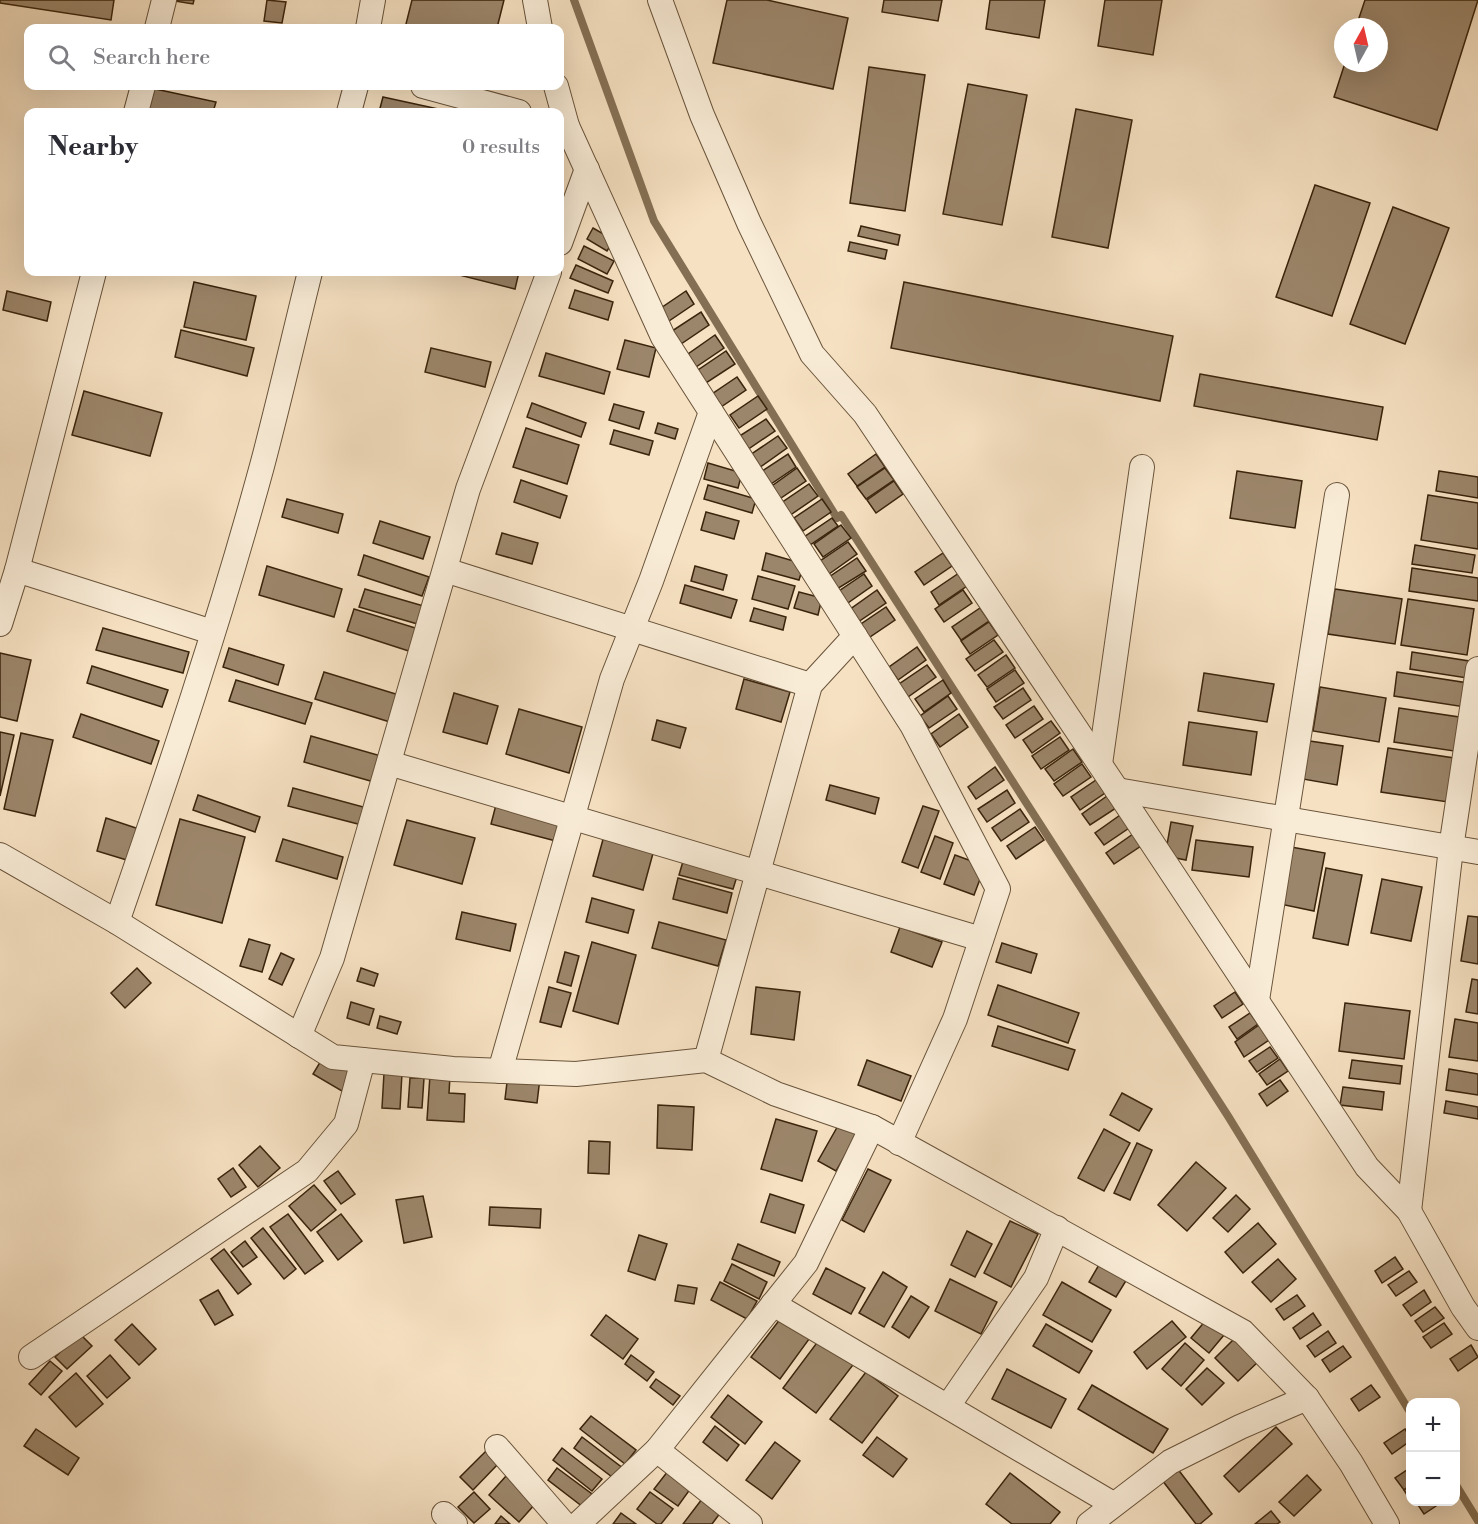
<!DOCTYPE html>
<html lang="en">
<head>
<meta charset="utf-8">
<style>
	:root { --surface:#fff; --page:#f7f7f7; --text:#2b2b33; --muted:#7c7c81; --line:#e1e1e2 }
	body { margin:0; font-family:"Libre Bodoni",serif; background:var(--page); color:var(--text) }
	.controls { position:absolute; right:18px; bottom:18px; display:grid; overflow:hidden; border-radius:12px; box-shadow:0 6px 24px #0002 }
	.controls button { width:54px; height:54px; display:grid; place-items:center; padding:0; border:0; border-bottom:2px solid var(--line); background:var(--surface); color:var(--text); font:30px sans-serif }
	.compass { position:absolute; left:1334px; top:18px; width:54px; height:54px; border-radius:50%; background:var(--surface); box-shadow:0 6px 24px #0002; rotate:8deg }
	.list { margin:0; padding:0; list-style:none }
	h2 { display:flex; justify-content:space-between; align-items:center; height:78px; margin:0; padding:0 24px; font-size:26px }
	h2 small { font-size:20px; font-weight:400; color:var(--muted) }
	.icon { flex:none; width:33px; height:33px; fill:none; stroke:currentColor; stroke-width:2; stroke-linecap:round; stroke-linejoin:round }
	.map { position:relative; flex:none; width:1478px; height:1524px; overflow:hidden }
	.search { position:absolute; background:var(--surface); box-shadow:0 6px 24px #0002; left:24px; top:24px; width:540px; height:66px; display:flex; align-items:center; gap:15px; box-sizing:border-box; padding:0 21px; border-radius:12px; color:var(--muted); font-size:22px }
	.panel { position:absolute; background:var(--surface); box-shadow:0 6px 24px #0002; left:24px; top:108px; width:540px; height:168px; border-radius:12px }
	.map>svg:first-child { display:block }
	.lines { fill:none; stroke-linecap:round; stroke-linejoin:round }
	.stream { stroke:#846f54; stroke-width:8 }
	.building { fill:#9c866b; stroke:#3a240c; stroke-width:1.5 }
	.minor-casing { stroke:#69533a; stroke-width:26 }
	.minor { stroke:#f9ecd7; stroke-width:24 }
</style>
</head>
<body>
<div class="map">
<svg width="1478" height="1524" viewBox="0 0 1478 1524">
	<rect width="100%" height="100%" fill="#f6e1c2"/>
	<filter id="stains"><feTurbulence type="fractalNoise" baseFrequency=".00333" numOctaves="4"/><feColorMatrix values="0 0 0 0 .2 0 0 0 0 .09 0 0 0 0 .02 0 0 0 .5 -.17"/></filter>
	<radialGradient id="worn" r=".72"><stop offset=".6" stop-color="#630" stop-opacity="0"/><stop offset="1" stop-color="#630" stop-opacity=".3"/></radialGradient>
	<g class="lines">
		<!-- stream -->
		<g class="stream">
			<polyline points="574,0 654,221 837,518 841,515 1228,1116 1410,1412"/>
			<polyline points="1456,1485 1478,1521"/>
		</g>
	</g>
	<!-- building -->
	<g class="building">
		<polygon points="0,0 114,0 111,20 0,3"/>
		<polygon points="169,0 194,0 193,4"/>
		<polygon points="267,0 286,2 282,23 264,21"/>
		<polygon points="412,0 504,0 497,28 405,28"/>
		<polygon points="727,0 767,0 848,18 833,89 713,63"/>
		<polygon points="884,0 942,0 938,21 882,12"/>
		<polygon points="990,0 1045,0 1039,38 986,29"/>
		<polygon points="1105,0 1162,0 1153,55 1098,46"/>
		<polygon points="1365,0 1478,0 1437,130 1334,97 1345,63 1379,63 1379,27 1356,27"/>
		<polygon points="869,67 925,75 905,211 850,203"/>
		<polygon points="968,84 1027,95 1002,225 943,214"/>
		<polygon points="146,87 216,102 213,112 140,112"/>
		<polygon points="383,97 452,112 379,112"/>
		<polygon points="1076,109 1132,120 1108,248 1052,237"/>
		<polygon points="1315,185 1370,203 1332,316 1276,297"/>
		<polygon points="1393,207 1449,228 1405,344 1350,324"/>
		<polygon points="861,226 900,235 898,245 858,236"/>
		<polygon points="593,228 614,240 607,251 587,239"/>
		<polygon points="850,242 887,250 885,259 848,251"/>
		<polygon points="584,246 614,261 607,274 578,259"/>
		<polygon points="576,265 613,281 608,293 570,278"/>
		<polygon points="455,272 519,272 515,289 455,274"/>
		<polygon points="194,282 256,296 246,340 184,327"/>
		<polygon points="904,282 1173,336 1160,401 891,348"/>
		<polygon points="575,290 613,302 608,320 569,308"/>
		<polygon points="7,291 51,302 47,321 3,310"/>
		<polygon points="686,291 694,304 666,323 658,310"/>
		<polygon points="701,312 709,325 681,344 672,331"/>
		<polygon points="181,330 254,348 247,376 175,357"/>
		<polygon points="715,335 724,348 696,367 688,354"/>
		<polygon points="625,340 656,348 649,377 617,369"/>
		<polygon points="431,348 491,362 485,387 425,372"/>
		<polygon points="726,351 735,364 706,383 698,370"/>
		<polygon points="546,353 610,372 604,394 539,376"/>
		<polygon points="1200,374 1383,407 1377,440 1194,406"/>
		<polygon points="737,377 746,390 718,409 709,396"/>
		<polygon points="84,391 162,413 150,456 72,435"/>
		<polygon points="758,396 767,409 739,428 730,415"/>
		<polygon points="532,403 586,423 581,437 527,417"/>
		<polygon points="614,404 644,412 639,429 609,420"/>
		<polygon points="766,419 775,431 747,450 738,437"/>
		<polygon points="658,423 678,429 675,439 655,433"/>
		<polygon points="526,428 579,445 567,484 513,467"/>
		<polygon points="614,430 653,441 649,455 610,444"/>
		<polygon points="778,436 787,448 759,468 750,455"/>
		<polygon points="788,454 796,467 768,486 759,473"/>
		<polygon points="876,454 885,467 857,486 848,474"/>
		<polygon points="708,463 742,473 738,488 704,479"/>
		<polygon points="797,468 806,481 778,500 769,488"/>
		<polygon points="885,468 894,480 866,499 857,487"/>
		<polygon points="1237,471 1302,481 1295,528 1230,518"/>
		<polygon points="1439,471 1478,477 1478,498 1436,491"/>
		<polygon points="521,480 567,496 560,518 514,502"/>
		<polygon points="894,481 903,494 876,513 867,500"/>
		<polygon points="809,484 818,496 789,516 781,503"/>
		<polygon points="708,485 756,499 752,513 704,499"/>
		<polygon points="1428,495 1478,503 1478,549 1421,540"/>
		<polygon points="287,499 343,514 338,533 282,517"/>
		<polygon points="822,499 831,512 803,531 794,518"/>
		<polygon points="706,512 739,521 734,539 701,530"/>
		<polygon points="832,518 838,526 810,545 804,537"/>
		<polygon points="380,521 430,537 423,559 373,543"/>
		<polygon points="841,525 851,538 823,557 814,544"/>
		<polygon points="502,533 538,543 532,564 496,554"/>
		<polygon points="848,542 857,554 829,574 820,561"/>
		<polygon points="1415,545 1475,555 1472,573 1412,564"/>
		<polygon points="766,553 804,564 799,580 762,570"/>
		<polygon points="943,553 952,566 924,585 915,572"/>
		<polygon points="364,555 429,577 422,596 358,575"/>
		<polygon points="857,558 866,571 837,589 829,577"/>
		<polygon points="267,566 342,589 334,617 259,595"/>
		<polygon points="695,566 727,575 723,590 691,581"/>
		<polygon points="1412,568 1478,578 1478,601 1409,591"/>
		<polygon points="959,573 967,586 939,605 931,592"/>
		<polygon points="864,574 872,586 845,605 836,593"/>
		<polygon points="758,576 795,586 788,609 752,599"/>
		<polygon points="685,585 737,600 731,618 680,603"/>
		<polygon points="365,589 427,607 421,625 359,607"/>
		<polygon points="1335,589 1402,599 1395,644 1328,634"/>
		<polygon points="877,590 886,603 858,622 849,610"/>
		<polygon points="963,590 972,603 944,622 935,609"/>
		<polygon points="799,592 822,598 818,615 794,608"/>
		<polygon points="1408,599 1474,609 1467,655 1401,645"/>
		<polygon points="886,607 895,620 867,639 858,626"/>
		<polygon points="754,608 786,617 783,630 750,621"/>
		<polygon points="980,608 989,621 961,640 952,627"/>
		<polygon points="354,609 425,631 418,654 347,631"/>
		<polygon points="989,622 998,635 970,654 961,641"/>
		<polygon points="103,628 189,652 183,673 96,650"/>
		<polygon points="994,640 1003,652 975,671 966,659"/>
		<polygon points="917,647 926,660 898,680 889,667"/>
		<polygon points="229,648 284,665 278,685 223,667"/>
		<polygon points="1412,652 1469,661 1467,678 1410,669"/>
		<polygon points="0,653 31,660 17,721 0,717"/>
		<polygon points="1006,655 1015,668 987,687 978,675"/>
		<polygon points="927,665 936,677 908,697 899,684"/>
		<polygon points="92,666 168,690 162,707 87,683"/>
		<polygon points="1015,670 1024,683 996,702 987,689"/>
		<polygon points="324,672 399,695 390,722 315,699"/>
		<polygon points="1397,672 1468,683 1465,707 1394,696"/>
		<polygon points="1204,673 1274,684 1267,722 1198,711"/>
		<polygon points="744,679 790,692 781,722 736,709"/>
		<polygon points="236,680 312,703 305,724 229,701"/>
		<polygon points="943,680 951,693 924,712 915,699"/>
		<polygon points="1320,687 1386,698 1379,742 1313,731"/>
		<polygon points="1023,688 1031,700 1003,719 994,707"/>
		<polygon points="454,693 498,706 487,744 443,732"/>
		<polygon points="948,696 957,709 929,728 920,716"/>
		<polygon points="1034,706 1043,719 1015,738 1006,725"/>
		<polygon points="1399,708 1459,717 1454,751 1394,742"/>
		<polygon points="519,709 582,727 569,773 506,754"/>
		<polygon points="81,714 159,741 151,764 73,737"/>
		<polygon points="959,714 968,727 940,747 931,734"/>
		<polygon points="657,720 686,728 680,748 652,740"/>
		<polygon points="1051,721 1060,733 1032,753 1023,740"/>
		<polygon points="1189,722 1257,732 1251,775 1183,765"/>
		<polygon points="0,732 14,735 0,796"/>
		<polygon points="21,733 53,740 35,816 4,809"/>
		<polygon points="311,736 381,756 374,782 304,762"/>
		<polygon points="1060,737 1069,750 1041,769 1032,756"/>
		<polygon points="1303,740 1343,746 1337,785 1297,778"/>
		<polygon points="1388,748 1454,758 1448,802 1381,792"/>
		<polygon points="1073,749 1082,762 1054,781 1045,769"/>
		<polygon points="1082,764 1091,777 1063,796 1054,784"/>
		<polygon points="995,767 1004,780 976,799 968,787"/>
		<polygon points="1099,778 1108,791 1080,810 1071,797"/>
		<polygon points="830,785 879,798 875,814 826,800"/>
		<polygon points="293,788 367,808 362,825 288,806"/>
		<polygon points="1007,790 1015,803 987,822 978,809"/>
		<polygon points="198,795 260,817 255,832 193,810"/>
		<polygon points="1107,796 1116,808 1090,825 1082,814"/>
		<polygon points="497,801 562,819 556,841 491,824"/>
		<polygon points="923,806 939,811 918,868 902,862"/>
		<polygon points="1020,809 1029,822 1001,841 992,828"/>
		<polygon points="1123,813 1132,826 1104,845 1095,833"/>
		<polygon points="106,818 139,829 130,861 97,851"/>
		<polygon points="180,819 245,837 222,923 156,905"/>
		<polygon points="407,820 475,838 462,884 394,865"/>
		<polygon points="1171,822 1193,826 1186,860 1165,856"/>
		<polygon points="1035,827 1044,840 1016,859 1007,846"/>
		<polygon points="605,832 655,846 643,890 593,876"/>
		<polygon points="1133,834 1141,846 1114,864 1106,853"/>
		<polygon points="935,836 953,843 940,879 921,872"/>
		<polygon points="283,839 343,857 337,879 276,861"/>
		<polygon points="1196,840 1253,847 1249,877 1192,870"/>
		<polygon points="1291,847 1325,853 1314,911 1280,904"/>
		<polygon points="955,855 985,866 974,895 944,884"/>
		<polygon points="684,858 738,873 733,889 679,875"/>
		<polygon points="1326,868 1362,875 1348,945 1313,938"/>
		<polygon points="678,878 732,893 727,913 673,899"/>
		<polygon points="1382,879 1422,887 1411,941 1371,933"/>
		<polygon points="592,898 634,910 628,933 586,922"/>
		<polygon points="462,912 516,924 510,951 456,939"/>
		<polygon points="1468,916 1478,917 1478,964 1461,961"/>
		<polygon points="659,922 726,940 718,966 652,948"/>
		<polygon points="900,927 942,942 932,967 891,952"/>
		<polygon points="249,939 270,945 262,972 240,966"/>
		<polygon points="592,942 636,955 618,1024 573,1011"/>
		<polygon points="1002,943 1037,954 1031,973 996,962"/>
		<polygon points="565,952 579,956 571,986 557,982"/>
		<polygon points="281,953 294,959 282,985 269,979"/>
		<polygon points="137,968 151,983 125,1008 111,993"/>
		<polygon points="361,968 378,974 374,986 357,981"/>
		<polygon points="1472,979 1478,980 1478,1014 1466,1012"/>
		<polygon points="998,985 1079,1013 1068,1043 988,1015"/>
		<polygon points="549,987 571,993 561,1027 540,1022"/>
		<polygon points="756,987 800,992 794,1040 751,1034"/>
		<polygon points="1235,992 1243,1004 1222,1018 1214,1006"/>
		<polygon points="351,1002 374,1009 369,1025 347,1018"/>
		<polygon points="1345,1003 1410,1011 1404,1059 1339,1051"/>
		<polygon points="1250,1013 1258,1024 1237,1039 1229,1027"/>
		<polygon points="380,1016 401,1022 397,1034 377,1028"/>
		<polygon points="1455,1019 1478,1023 1478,1061 1449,1057"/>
		<polygon points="1259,1025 1269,1040 1244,1057 1235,1042"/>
		<polygon points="998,1026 1075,1050 1068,1070 992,1046"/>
		<polygon points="1270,1047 1278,1058 1257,1072 1249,1061"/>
		<polygon points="325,1054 359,1073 347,1094 313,1074"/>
		<polygon points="1280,1059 1288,1071 1267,1085 1259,1074"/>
		<polygon points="867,1060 911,1076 901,1101 858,1085"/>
		<polygon points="1352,1060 1402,1066 1400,1084 1349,1078"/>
		<polygon points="1449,1069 1478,1074 1478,1095 1446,1090"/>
		<polygon points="384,1073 402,1073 400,1109 382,1108"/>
		<polygon points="508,1074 540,1078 537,1103 505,1099"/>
		<polygon points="430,1075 450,1076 449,1093 465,1094 464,1122 427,1120"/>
		<polygon points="410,1078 424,1078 422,1108 408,1107"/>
		<polygon points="1280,1080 1288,1091 1267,1106 1259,1094"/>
		<polygon points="1343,1087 1384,1092 1382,1110 1340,1105"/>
		<polygon points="1122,1093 1152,1109 1139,1131 1110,1115"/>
		<polygon points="1446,1101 1478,1107 1478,1119 1444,1113"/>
		<polygon points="658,1105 694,1107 692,1150 657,1148"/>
		<polygon points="776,1119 817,1131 802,1181 761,1169"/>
		<polygon points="839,1124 857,1134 836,1171 818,1161"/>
		<polygon points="1104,1129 1130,1143 1104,1191 1078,1178"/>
		<polygon points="589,1141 610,1142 609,1174 588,1173"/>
		<polygon points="1137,1143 1152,1150 1130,1200 1114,1193"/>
		<polygon points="260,1146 280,1168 258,1187 239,1165"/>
		<polygon points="1196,1162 1226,1188 1187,1231 1158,1205"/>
		<polygon points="233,1168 246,1187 231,1197 218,1179"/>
		<polygon points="868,1169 891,1180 864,1232 842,1220"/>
		<polygon points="338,1171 355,1194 341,1204 324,1181"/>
		<polygon points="314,1185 336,1210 311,1231 289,1206"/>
		<polygon points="770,1194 804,1205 795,1233 761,1222"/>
		<polygon points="1236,1195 1250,1209 1228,1232 1213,1218"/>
		<polygon points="423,1196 432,1237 404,1243 396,1200"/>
		<polygon points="490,1207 541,1209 540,1228 489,1225"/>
		<polygon points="288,1214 323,1261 305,1274 270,1227"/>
		<polygon points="341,1214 362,1241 338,1260 317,1232"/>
		<polygon points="1010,1221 1038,1234 1011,1287 984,1273"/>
		<polygon points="1258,1223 1276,1244 1243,1273 1225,1252"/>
		<polygon points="263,1228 296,1269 284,1279 251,1238"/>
		<polygon points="967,1231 992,1244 975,1277 951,1265"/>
		<polygon points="639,1235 667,1244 655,1280 628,1271"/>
		<polygon points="245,1241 257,1257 243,1267 231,1252"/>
		<polygon points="738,1244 780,1262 774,1276 732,1259"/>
		<polygon points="224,1249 251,1284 238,1294 211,1259"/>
		<polygon points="1395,1257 1403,1269 1382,1283 1375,1271"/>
		<polygon points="1278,1259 1296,1279 1271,1302 1252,1282"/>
		<polygon points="1100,1263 1127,1279 1116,1297 1089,1282"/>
		<polygon points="732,1264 767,1282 759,1299 724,1281"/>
		<polygon points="826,1268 865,1288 851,1314 813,1294"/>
		<polygon points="1409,1271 1417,1282 1396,1296 1388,1285"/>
		<polygon points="883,1272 907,1287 884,1327 859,1313"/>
		<polygon points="950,1279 997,1302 981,1334 935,1311"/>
		<polygon points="720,1282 757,1301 747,1319 711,1300"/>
		<polygon points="1062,1282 1111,1310 1092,1342 1043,1315"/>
		<polygon points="678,1285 697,1288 694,1304 675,1301"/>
		<polygon points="218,1290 233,1315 215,1325 200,1300"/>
		<polygon points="1424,1290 1431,1302 1411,1316 1403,1305"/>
		<polygon points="1297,1295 1305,1306 1284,1320 1276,1309"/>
		<polygon points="911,1296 929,1307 909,1338 892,1327"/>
		<polygon points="1435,1307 1444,1318 1423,1332 1415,1321"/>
		<polygon points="1313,1313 1321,1325 1300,1339 1293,1328"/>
		<polygon points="784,1314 812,1335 780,1379 751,1357"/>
		<polygon points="606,1315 638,1339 623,1359 591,1335"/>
		<polygon points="1206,1320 1224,1335 1209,1353 1191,1338"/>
		<polygon points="1172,1321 1186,1337 1147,1369 1134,1352"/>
		<polygon points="1444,1323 1452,1334 1431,1348 1423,1337"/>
		<polygon points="132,1324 156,1349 139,1365 115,1340"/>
		<polygon points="1046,1324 1092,1351 1079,1373 1033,1346"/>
		<polygon points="1328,1331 1336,1343 1315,1357 1307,1346"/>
		<polygon points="80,1334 92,1346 67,1369 55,1357"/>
		<polygon points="822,1336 856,1361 816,1413 783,1388"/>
		<polygon points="1237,1336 1261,1359 1238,1381 1215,1358"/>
		<polygon points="1185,1343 1204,1360 1181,1386 1162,1369"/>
		<polygon points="1471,1345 1478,1357 1458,1371 1450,1359"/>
		<polygon points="1343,1346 1351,1357 1330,1372 1322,1360"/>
		<polygon points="110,1355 130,1378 107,1398 87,1376"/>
		<polygon points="631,1355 654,1372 647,1381 625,1364"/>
		<polygon points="50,1361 62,1371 41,1395 29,1384"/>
		<polygon points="1207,1368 1224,1383 1202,1405 1186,1389"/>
		<polygon points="1007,1369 1066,1399 1051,1428 992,1399"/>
		<polygon points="866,1372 898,1396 862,1443 830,1419"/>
		<polygon points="76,1373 103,1404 76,1427 49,1397"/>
		<polygon points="656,1379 680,1396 673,1405 650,1387"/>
		<polygon points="1092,1385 1168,1429 1153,1453 1078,1409"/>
		<polygon points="1371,1385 1380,1397 1359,1411 1351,1399"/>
		<polygon points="728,1395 762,1422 745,1444 711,1417"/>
		<polygon points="591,1416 636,1450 625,1464 580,1429"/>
		<polygon points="715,1426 739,1445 727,1461 703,1442"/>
		<polygon points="1276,1427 1292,1444 1239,1492 1224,1476"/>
		<polygon points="36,1429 79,1458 68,1475 24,1446"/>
		<polygon points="1405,1429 1410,1437 1410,1441 1392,1454 1384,1443"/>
		<polygon points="582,1437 624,1469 616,1480 574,1448"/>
		<polygon points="877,1437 907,1459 893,1477 863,1455"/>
		<polygon points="775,1442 800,1461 772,1499 746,1480"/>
		<polygon points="562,1448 602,1479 592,1491 553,1460"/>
		<polygon points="487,1450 499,1463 473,1490 460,1477"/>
		<polygon points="557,1468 592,1494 583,1507 548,1480"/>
		<polygon points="1177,1468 1212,1514 1200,1524 1196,1524 1162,1480"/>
		<polygon points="1410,1468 1410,1485 1404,1490 1395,1478"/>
		<polygon points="668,1471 691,1488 678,1506 654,1489"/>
		<polygon points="1010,1473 1060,1512 1050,1524 1012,1524 986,1504"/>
		<polygon points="1307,1475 1321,1490 1294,1516 1279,1502"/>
		<polygon points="506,1476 536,1503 519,1522 489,1495"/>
		<polygon points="1410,1486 1410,1500 1404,1490"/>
		<polygon points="474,1492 490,1509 474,1523 458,1507"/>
		<polygon points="650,1492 673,1509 661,1524 657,1524 637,1509"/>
		<polygon points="702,1499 721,1512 712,1524 683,1524"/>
		<polygon points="1416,1502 1442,1502 1424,1514"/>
		<polygon points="1271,1511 1280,1522 1277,1524 1255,1524"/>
		<polygon points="621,1513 636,1524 613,1524"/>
		<polygon points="501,1516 510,1524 495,1524"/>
	</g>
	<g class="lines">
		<defs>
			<g id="minor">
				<polyline points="535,0 540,28"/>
				<polyline points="660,0 702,115 749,223 812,354 865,414 1117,790 1367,1167 1409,1211 1463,1307 1478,1328"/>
				<polyline points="157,28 164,0"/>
				<polyline points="368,28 373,0"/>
				<polyline points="423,86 519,112"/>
				<polyline points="556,86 567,126"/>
				<polyline points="136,112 143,86"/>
				<polyline points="349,112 356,86"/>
				<polyline points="560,124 567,126 663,337 912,725 998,889 955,1019 899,1143"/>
				<polyline points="560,243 587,169"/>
				<polyline points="17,570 212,632"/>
				<polyline points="445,570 810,685"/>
				<polyline points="0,624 17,570 94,272"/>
				<polyline points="389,763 981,939"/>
				<polyline points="1100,764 1142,467"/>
				<polyline points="1117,790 1478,852"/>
				<polyline points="0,855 117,922 333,1057 453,1069 576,1074 706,1060 776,1094 872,1127 1243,1332 1307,1398 1351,1463 1387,1524"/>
				<path d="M 117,922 C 169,772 220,620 262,466 C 279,402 294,336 310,272"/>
				<polyline points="1257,1000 1337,495"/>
				<polyline points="299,1036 332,958 468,489 549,272"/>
				<polyline points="706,1060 810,685 855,636"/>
				<polyline points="500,1071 612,679 651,581 711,412"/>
				<polyline points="1409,1211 1451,848 1478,669"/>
				<polyline points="773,1304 1113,1504"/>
				<polyline points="31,1357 307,1171 346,1124 363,1060"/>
				<polyline points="948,1406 1036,1278 1057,1228"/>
				<polyline points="497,1447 564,1524"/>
				<polyline points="657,1450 750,1524"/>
				<polyline points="444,1514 455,1524"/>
				<polyline points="578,1524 657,1450 806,1263 872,1127"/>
				<polyline points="1089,1524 1170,1462 1240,1427 1307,1398"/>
			</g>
		</defs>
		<!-- minor casing -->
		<use href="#minor" class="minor-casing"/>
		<!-- minor -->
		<use href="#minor" class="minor"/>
	</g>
	<rect width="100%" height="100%" filter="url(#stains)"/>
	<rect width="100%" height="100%" fill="url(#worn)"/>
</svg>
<div class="controls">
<button>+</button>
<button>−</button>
</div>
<svg class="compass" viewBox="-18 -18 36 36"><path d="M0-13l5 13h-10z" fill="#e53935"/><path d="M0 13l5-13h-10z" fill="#7c7c81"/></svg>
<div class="search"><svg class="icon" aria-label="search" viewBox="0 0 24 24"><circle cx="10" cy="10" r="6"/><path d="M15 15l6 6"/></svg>Search here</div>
<section class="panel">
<h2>Nearby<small>0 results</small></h2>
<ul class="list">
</ul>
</section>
</div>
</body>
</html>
